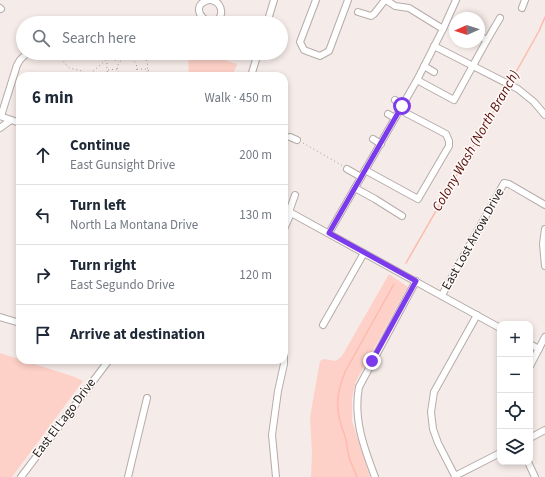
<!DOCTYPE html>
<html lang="en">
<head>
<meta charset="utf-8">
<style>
	:root { --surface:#fff; --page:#f6f6f7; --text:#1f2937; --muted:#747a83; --line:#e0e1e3 }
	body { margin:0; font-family:"Source Sans 3",sans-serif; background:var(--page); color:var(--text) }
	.controls { position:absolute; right:12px; bottom:12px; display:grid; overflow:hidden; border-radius:8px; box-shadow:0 2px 6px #0003 }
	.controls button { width:36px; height:36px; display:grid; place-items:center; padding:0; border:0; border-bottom:1px solid var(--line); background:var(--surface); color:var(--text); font:20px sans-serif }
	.compass { position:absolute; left:449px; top:12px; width:36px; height:36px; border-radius:50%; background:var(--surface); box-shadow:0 2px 6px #0003; rotate:267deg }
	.stop { position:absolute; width:12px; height:12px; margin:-9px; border:3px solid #7c3aed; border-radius:50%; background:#fff }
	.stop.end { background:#7c3aed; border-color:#fff; box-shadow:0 1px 4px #0008 }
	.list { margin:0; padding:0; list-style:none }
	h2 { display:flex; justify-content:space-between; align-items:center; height:52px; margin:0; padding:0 16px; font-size:17px }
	h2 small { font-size:13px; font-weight:400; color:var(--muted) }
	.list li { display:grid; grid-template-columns:26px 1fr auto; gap:12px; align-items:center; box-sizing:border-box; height:60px; padding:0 16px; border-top:1px solid var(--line) }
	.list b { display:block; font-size:15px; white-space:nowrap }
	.list p { margin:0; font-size:13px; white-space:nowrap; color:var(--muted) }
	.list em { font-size:13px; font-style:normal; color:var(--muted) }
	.icon { flex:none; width:22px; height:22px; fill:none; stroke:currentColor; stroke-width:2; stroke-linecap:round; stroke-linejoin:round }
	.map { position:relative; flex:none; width:545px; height:477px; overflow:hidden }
	.search { position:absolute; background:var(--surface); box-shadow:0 2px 6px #0003; left:16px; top:16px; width:272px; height:44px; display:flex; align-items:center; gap:10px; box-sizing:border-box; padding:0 14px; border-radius:22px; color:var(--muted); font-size:15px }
	.panel { position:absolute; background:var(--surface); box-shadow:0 2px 6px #0003; left:16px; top:72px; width:272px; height:292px; border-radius:12px }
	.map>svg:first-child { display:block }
	.green { fill:#fed1c8 }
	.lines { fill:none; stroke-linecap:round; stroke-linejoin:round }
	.stream { stroke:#febbad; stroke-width:1.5 }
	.minor-casing { stroke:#b5acaa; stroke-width:8 }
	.path { stroke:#a39c9a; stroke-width:1; stroke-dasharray:1 3; stroke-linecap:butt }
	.minor { stroke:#fff; stroke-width:6 }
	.route { stroke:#7c3aed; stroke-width:5 }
	.labels { text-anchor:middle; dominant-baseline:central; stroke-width:3; stroke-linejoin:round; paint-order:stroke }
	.street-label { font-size:13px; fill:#242120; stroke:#fff9f8 }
	.water-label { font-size:14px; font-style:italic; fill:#520a02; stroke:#fff9f8 }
</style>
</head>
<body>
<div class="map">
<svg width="545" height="477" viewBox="0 0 545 477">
	<rect width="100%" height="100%" fill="#f5ebe8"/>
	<!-- green -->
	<g class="green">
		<polygon points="188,53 216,53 227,57 227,61 237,64 234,72 234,76 189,76"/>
		<polygon points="389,274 408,287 356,381 352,398 352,421 370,477 311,477 312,453 310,417 320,361 324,359 336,361 342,356"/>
		<polygon points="0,353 75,377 83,381 12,477 0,477"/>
	</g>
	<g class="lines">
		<!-- stream -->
		<g class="stream">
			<polyline points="510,83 539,31 545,17"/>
			<polyline points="406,263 508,86"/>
			<path d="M 357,477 C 355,470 351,464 349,457 C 347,450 347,442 345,436 C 335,411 335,395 346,370 L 394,284"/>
		</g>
		<defs>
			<g id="minor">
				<path d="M 209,0 C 183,6 215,37 221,14 C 222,7 218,1 211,0"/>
				<polyline points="316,0 300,42 304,50 320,56 329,51 348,0"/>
				<polyline points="386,0 395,6 409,8 443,29"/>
				<polyline points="0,8 1,9"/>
				<polyline points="522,8 525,0"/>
				<polyline points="358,12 371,16 374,14 385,0"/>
				<polyline points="267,23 274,0"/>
				<polyline points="487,40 500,18"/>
				<polyline points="434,46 518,89 534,102 545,115"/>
				<polyline points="424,66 434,72"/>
				<polyline points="251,76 258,53"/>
				<polyline points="417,80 454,100 487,40 479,36"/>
				<polyline points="388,114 395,118"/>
				<polyline points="0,116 20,123"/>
				<polyline points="1,116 17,65 20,60 27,53"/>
				<polyline points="0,128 11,120"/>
				<polyline points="290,137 297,140"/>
				<polyline points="373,139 381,144"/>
				<polyline points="347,169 361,177"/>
				<polyline points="365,170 418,199 449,146 449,141 446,134 406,113 402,106 395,100"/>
				<polyline points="355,188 375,199 402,216"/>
				<polyline points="284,209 500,328"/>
				<polyline points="289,212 295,195"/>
				<polyline points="284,229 291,213"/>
				<polyline points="545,229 543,244 545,266"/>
				<polyline points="329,233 417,80 443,29 456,0"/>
				<polyline points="442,295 504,183 509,184 545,205"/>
				<polyline points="477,315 434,392 431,412 433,429 438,443 455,476 500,453"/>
				<polyline points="0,317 20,323"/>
				<polyline points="323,325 364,253"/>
				<polyline points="530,344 539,349"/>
				<polyline points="530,366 545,337"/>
				<polyline points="530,438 545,430"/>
				<polyline points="528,462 535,477"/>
				<polyline points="21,477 109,360"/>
				<polyline points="128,477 147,398"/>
				<polyline points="276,477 272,435 278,391 284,364 284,348"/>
				<path d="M 375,477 C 364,448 353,419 359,387 L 416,281"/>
			</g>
		</defs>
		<!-- minor casing -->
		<use href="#minor" class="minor-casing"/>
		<!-- path -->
		<g class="path">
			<polyline points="61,53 65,57 62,60 69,68 82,71 89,76"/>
			<polyline points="126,53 126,58"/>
			<path d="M 142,53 C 148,60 149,68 146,76"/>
			<polyline points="133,60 140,53"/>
			<polyline points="137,69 148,69 150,76"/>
			<polyline points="108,70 117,69"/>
			<polyline points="91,76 89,75 109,57 119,62"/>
			<path d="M 108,76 C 106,67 106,60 112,53"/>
			<path d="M 121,76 C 109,63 130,51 136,64 C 138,69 136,73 133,76"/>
			<polyline points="303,143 343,166"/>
		</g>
		<!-- minor -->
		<use href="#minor" class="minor"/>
	</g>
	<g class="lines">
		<!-- route -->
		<polyline class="route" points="372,361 416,281 329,233 402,106"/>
	</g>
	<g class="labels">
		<!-- street labels -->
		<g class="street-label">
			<text transform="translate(473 239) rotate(-61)">East Lost Arrow Drive</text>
			<text transform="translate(64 418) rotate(-53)">East El Lago Drive</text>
		</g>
		<!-- water labels -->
		<g class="water-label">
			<text transform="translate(476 141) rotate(-60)">Colony Wash (North Branch)</text>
		</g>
	</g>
</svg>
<div class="controls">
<button>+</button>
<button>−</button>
<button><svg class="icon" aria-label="locate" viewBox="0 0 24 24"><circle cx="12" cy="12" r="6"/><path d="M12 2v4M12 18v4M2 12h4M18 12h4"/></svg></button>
<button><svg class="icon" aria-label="layers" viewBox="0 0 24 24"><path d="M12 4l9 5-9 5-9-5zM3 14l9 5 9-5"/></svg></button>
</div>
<svg class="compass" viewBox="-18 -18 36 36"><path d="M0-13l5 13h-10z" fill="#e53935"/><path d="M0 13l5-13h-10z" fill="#747a83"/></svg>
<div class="stop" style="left:402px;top:106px"></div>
<div class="stop end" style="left:372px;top:361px"></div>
<div class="search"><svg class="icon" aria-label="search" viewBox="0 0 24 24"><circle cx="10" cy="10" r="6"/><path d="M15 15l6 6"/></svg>Search here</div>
<section class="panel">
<h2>6 min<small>Walk · 450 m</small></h2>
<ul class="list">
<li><svg class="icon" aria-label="ahead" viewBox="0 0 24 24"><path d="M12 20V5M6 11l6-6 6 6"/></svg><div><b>Continue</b><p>East Gunsight Drive</p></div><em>200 m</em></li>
<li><svg class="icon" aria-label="left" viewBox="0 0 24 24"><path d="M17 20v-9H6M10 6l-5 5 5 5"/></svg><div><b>Turn left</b><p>North La Montana Drive</p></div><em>130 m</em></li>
<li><svg class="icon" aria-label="right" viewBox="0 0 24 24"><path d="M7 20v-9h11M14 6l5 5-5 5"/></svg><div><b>Turn right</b><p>East Segundo Drive</p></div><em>120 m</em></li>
<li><svg class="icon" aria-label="arrive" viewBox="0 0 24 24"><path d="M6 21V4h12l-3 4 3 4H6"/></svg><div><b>Arrive at destination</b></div></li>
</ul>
</section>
</div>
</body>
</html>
